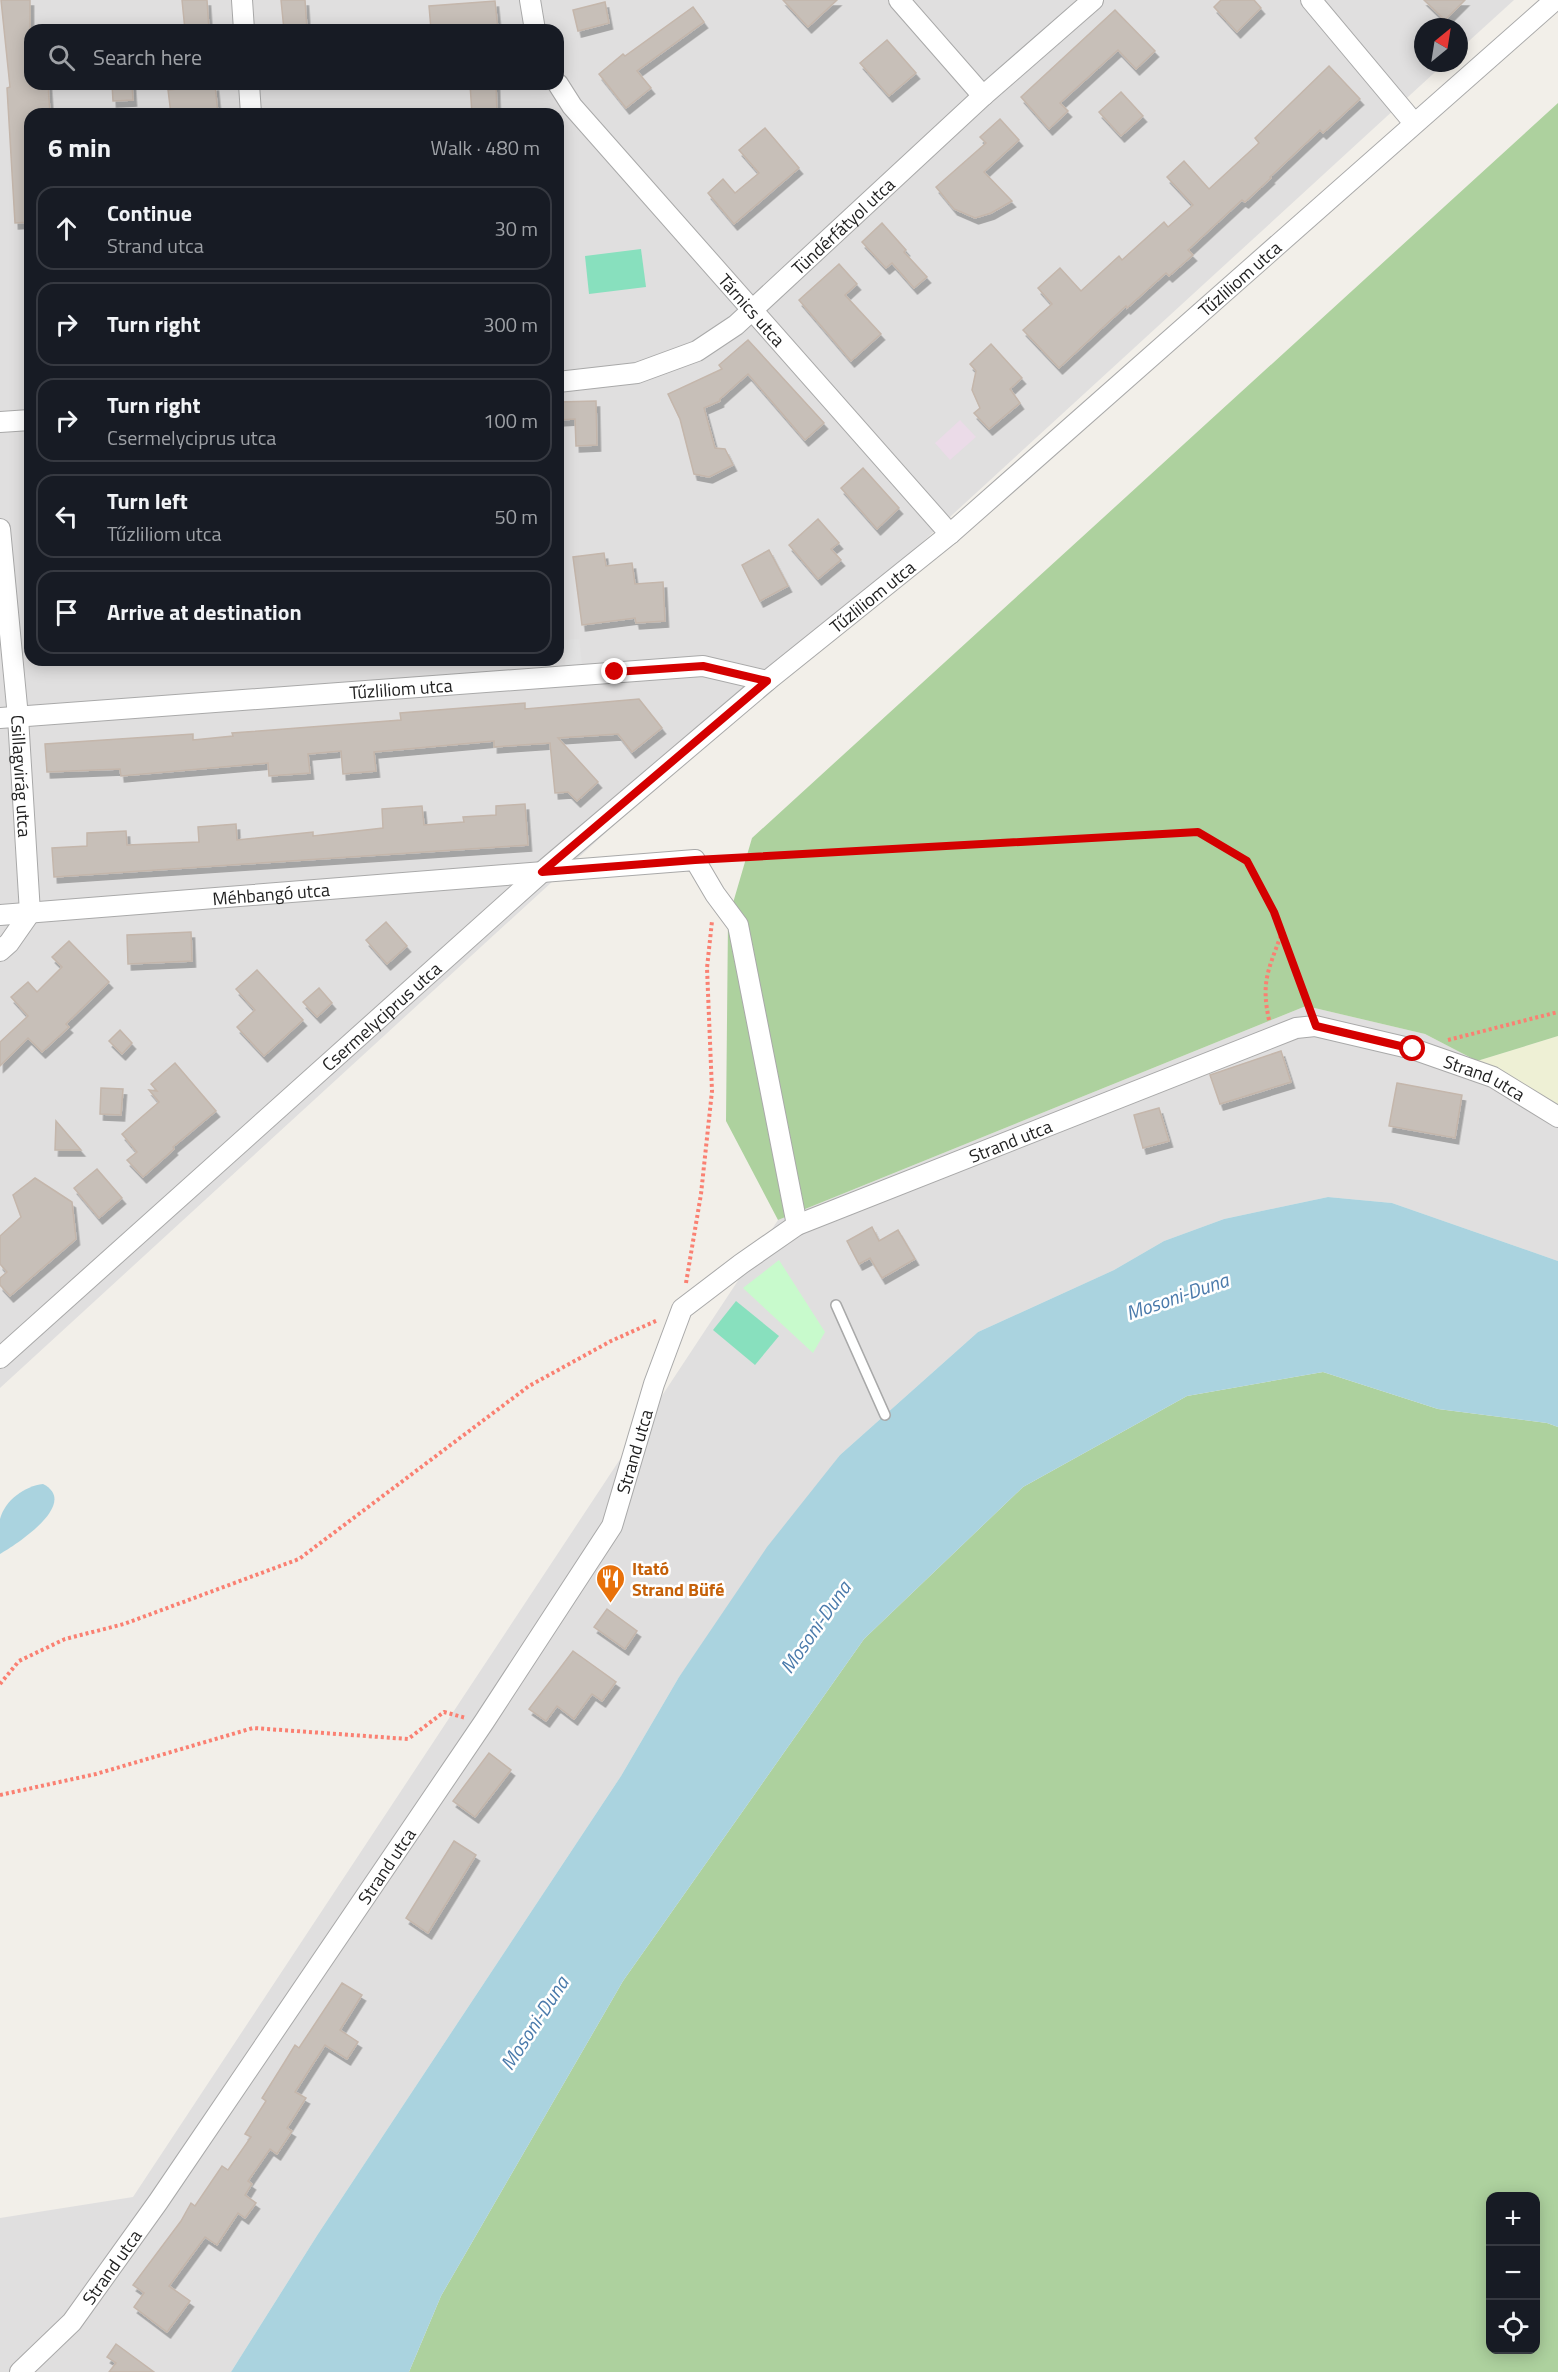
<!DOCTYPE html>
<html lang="en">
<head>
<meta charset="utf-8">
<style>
	:root { --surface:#171b24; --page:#20242c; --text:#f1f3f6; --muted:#9ea1a6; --line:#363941 }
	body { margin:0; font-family:"Titillium Web",sans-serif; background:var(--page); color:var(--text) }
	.controls { position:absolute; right:18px; bottom:18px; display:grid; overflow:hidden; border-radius:12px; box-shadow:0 3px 15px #0003 }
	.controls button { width:54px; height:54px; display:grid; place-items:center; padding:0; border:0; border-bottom:2px solid var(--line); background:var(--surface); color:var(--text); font:30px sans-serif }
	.compass { position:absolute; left:1414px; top:18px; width:54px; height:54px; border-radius:50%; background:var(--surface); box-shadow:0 3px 15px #0003; rotate:30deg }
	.stop { position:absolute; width:18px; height:18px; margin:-14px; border:4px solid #d40000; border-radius:50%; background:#fff }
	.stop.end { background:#d40000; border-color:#fff; box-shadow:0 2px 6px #0008 }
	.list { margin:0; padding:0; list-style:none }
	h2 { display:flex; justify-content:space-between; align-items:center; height:78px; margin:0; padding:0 24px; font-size:26px }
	h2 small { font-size:20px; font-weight:400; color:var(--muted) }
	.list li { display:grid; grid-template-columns:39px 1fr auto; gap:18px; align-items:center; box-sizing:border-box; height:84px; margin:0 12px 12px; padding:0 12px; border:2px solid var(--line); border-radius:18px }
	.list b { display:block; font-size:22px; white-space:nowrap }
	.list p { margin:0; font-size:20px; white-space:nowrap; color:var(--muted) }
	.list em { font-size:20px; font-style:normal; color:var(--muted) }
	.icon { flex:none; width:33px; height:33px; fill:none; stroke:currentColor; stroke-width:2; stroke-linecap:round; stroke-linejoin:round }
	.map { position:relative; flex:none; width:1558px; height:2372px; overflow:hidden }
	.search { position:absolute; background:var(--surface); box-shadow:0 3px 15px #0003; left:24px; top:24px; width:540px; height:66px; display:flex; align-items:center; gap:15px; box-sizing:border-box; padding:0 21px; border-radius:18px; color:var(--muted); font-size:22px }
	.panel { position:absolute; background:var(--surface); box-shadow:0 3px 15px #0003; left:24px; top:108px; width:540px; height:558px; border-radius:18px }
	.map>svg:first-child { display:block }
	.residential { fill:#e0dfdf; fill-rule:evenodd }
	.industrial { fill:#ebdbe8 }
	.farmland { fill:#eef0d5 }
	.forest { fill:#add19e; fill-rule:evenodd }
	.park { fill:#c8facc }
	.pitch { fill:#88e0be }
	.parking { fill:#e2e2e2 }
	.water { fill:#aad3df }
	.building { fill:#c7bfb8; stroke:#c4b6ab; stroke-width:1.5; filter:url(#shadow) }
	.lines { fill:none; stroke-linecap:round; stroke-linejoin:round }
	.service-casing { stroke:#a9a9a9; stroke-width:12 }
	.minor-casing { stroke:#a9a9a9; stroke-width:22 }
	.path { stroke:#fa8072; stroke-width:4; stroke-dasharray:3 3; stroke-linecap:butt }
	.service { stroke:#fff; stroke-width:9 }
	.minor { stroke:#fff; stroke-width:20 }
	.route { stroke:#d40000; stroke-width:8 }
	.labels { text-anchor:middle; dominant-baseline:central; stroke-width:5; stroke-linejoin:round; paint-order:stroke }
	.street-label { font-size:18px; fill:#222; stroke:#fff }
	.food-label { font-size:18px; font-weight:bold; fill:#c56008; stroke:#fff; text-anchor:start }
	.water-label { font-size:20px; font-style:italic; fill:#4a7aab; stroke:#fff }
</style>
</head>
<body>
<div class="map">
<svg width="1558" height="2372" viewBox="0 0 1558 2372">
	<defs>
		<filter id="shadow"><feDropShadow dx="3.5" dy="6" stdDeviation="0" flood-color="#0004"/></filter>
	</defs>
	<rect width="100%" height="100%" fill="#f2efe9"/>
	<!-- residential -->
	<g class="residential">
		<path d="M 0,0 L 1514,0 L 1459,50 L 1459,27 L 1423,27 L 1423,63 L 1445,63 L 0,1388 ZM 30,30 L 558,30 L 558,84 L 30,84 ZM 30,114 L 558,114 L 558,660 L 30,660 Z"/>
		<polygon points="1306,1006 1425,1034 1477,1061 1558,1109 1558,1261 1392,1203 1328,1197 1224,1219 1164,1241 1114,1270 978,1332 840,1455 679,1677 621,1776 318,2234 231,2372 0,2372 0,2218 133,2197 778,1220"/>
	</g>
	<!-- industrial -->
	<polygon class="industrial" points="960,420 976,437 950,460 935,443"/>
	<!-- farmland -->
	<polygon class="farmland" points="1558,1036 1558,1109 1477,1061"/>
	<!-- forest -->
	<g class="forest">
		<polygon points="1558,103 1558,1036 1477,1061 1425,1034 1306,1006 778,1220 726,1121 728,920 752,838"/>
		<path d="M 1323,1372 L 1438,1409 L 1547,1423 L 1558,1427 L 1558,2372 L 409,2372 L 441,2296 L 623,1981 L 864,1639 L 1023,1487 L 1187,1396 ZM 1490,2196 L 1536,2196 L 1536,2350 L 1490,2350 Z"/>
	</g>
	<!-- park -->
	<polygon class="park" points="779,1260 825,1332 813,1353 743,1288"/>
	<!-- pitch -->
	<g class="pitch">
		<polygon points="641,249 646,287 589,294 585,256"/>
		<polygon points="736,1301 779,1336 755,1365 713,1330"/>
	</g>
	<!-- parking -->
	<polygon class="parking" points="579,639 583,674 567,675 563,640"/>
	<!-- water -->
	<g class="water">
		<polygon points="1328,1197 1392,1203 1558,1261 1558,1427 1547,1423 1438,1409 1323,1372 1187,1396 1023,1487 864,1639 623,1981 441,2296 409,2372 231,2372 318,2234 621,1776 679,1677 767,1547 840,1455 978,1332 1114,1270 1164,1241 1224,1219"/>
		<path d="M 43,1484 C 80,1503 17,1544 0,1554 C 0,1543 0,1529 0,1519 C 5,1500 25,1486 43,1484 Z"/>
	</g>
	<!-- building -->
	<g class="building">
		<polygon points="1,0 30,0 30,86 48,84 50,114 30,114 30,222 15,223 7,88 10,87"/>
		<polygon points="182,0 207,0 209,30 185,30"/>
		<polygon points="281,0 305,0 307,30 284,30"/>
		<polygon points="783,0 837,0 808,27"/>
		<polygon points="1221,0 1254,0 1261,8 1237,32 1214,7"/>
		<polygon points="1424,0 1465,0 1445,20"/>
		<polygon points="495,1 498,30 469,30 468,25 431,29 429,6"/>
		<polygon points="605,2 609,23 578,31 573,10"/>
		<polygon points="693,7 704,22 637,71 651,88 626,108 599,74 623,54 625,56"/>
		<polygon points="1115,10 1155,51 1136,69 1118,50 1060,103 1068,111 1049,129 1021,97"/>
		<polygon points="887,40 916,73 889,96 860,63"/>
		<polygon points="1329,66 1360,99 1323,133 1320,130 1270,177 1271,178 1245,202 1242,200 1188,250 1193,255 1169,276 1166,273 1127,308 1126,306 1059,368 1023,330 1052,304 1038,288 1060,268 1081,291 1119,256 1122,260 1164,222 1168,227 1193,205 1167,177 1184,161 1209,189 1259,143 1255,138"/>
		<polygon points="112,84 132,84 133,100 113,101"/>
		<polygon points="470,84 496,84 497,114 472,114"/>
		<polygon points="215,85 218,114 171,114 168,90"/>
		<polygon points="1121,92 1143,116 1121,136 1099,112"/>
		<polygon points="1000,119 1019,140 984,172 1012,201 991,213 975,218 954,209 936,187 986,143 980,137"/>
		<polygon points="765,128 799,168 734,224 708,193 723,179 735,193 759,173 739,150"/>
		<polygon points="882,223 906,250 904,252 927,277 914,288 892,263 886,268 862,242"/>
		<polygon points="839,264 857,284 845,295 881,334 851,361 799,300"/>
		<polygon points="748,340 824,423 805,440 748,374 720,399 720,401 704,408 715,448 725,449 733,465 709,477 694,474 680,419 668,394 722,369 719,365"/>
		<polygon points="991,344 1022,378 1010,389 1020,403 989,429 974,413 980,408 972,390 976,371 970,364"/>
		<polygon points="596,401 597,445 576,446 575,419 558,420 558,402"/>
		<polygon points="863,468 899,508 877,529 841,488"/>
		<polygon points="818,519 839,543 831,549 841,560 818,579 789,545"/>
		<polygon points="769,550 788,586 760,601 742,565"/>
		<polygon points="604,553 606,566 632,563 635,584 663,582 665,621 636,623 635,618 582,625 573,557"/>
		<polygon points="639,699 662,728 632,752 618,734 558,738 598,782 577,801 568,792 555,793 550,743 494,747 494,741 374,752 376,771 343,774 341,751 308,754 310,773 269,776 268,763 121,776 120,769 47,772 45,744 193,734 193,740 233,736 232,733 401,720 400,713 525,703 525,709"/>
		<polygon points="525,804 528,845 54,877 52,848 87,846 87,833 126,831 127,845 199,842 198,827 236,824 237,840 313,832 313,836 383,828 382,809 422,806 424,825 464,822 463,817 496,815 496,806"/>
		<polygon points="386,922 407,946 387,964 366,940"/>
		<polygon points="191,932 192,961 128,964 127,935"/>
		<polygon points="69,941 109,982 66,1024 69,1027 42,1052 28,1038 0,1066 0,1042 28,1016 11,997 28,982 37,992 62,967 52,957"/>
		<polygon points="257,970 303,1020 264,1056 237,1027 255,1010 236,989"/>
		<polygon points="319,988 332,1003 317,1017 303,1002"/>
		<polygon points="120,1030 132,1043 122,1054 109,1041"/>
		<polygon points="1281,1051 1291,1082 1220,1104 1210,1075"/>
		<polygon points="175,1063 216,1111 173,1147 174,1149 143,1177 127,1160 137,1152 122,1134 159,1102 149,1090 157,1091 151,1084"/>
		<polygon points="1397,1083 1462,1095 1455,1138 1389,1126"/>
		<polygon points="101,1088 123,1089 121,1115 100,1114"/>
		<polygon points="1159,1108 1169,1141 1143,1148 1134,1115"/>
		<polygon points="56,1121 81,1150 55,1150"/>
		<polygon points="97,1169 122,1198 99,1218 74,1188"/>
		<polygon points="35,1178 72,1202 76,1239 10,1296 0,1285 0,1278 7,1272 0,1264 0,1236 21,1217 13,1195"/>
		<polygon points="872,1227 879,1241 898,1230 915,1259 882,1278 870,1258 859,1264 847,1241"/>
		<polygon points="607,1609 637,1631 625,1649 594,1627"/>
		<polygon points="573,1651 616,1682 602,1701 592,1694 574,1719 557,1706 546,1721 529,1709"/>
		<polygon points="489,1753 511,1770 475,1817 453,1801"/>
		<polygon points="454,1841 476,1855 428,1933 406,1918"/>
		<polygon points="342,1983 362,1995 340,2030 358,2042 347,2059 325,2045 295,2092 306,2098 287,2128 292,2131 277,2154 270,2149 248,2181 252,2184 245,2195 256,2203 245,2218 238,2213 217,2245 205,2237 169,2286 190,2301 167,2332 134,2307 144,2293 133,2285 181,2221 191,2203 195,2206 222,2166 228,2170 251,2137 245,2134 266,2101 262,2098 284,2063 295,2045 299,2048"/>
		<polygon points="116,2344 154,2372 109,2372 116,2363 107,2357"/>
	</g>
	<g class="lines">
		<defs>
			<polyline id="service" points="836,1305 885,1415"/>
			<g id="minor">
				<polyline points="242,0 244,30"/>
				<polyline points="530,0 535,30"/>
				<polyline points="899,0 983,96"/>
				<polyline points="1311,0 1414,123"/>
				<polyline points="249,84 251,114"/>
				<path id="s1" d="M 558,84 L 572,106 L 950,534"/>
				<path id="s2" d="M 558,382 L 637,373 L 697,351 L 736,325 L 983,96 L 1093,0"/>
				<polyline points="0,422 30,420"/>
				<path id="s3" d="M 0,529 L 18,717 L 30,913 L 9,943 L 0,951"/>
				<path id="s4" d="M 0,718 L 703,666 L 767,681"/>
				<path id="s5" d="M 0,915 L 695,860 L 715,894 L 738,925 L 797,1225"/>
				<path id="s6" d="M 0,1358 L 542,872 L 767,681 L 950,534 L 1555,0"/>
				<path id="s7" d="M 20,2372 L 72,2322 L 158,2202 L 484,1722 L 612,1526 L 654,1384 L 682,1309 L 741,1264 L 797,1225 L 1296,1028 L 1315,1026 L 1413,1049 L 1493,1077 L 1558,1117"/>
			</g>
		</defs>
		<!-- service casing -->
		<use href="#service" class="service-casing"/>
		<!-- minor casing -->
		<use href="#minor" class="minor-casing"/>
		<!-- path -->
		<g class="path">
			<polyline points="716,859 1198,832 1247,861 1274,912 1309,1009"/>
			<path d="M 1269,1020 C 1261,982 1268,971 1281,935"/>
			<polyline points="1448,1040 1558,1012"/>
			<polyline points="686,1283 701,1194 712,1091 707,968 712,921"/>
			<polyline points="0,1684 19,1661 65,1639 124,1624 299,1559 529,1386 611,1341 658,1320"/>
			<polyline points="0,1795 96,1774 253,1728 408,1739 444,1712 466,1718"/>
		</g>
		<!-- service -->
		<use href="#service" class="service"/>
		<!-- minor -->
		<use href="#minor" class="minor"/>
	</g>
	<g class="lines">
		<!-- route -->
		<polyline class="route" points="615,672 703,666 767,681 542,872 695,860 1198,832 1247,861 1274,912 1316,1026 1413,1049"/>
	</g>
	<!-- icons -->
	<defs>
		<symbol id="restaurant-pin" viewBox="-11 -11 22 30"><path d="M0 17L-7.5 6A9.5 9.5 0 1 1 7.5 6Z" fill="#e8710a" stroke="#fff"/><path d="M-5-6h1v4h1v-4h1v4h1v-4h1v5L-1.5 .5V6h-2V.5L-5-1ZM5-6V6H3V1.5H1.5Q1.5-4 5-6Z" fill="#fff"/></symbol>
	</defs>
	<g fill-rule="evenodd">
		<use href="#restaurant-pin" x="594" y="1562" width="33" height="45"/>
	</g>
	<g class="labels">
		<!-- street labels -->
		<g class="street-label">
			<text stroke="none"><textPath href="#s2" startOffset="336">Tündérfátyol utca</textPath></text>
			<text stroke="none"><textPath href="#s6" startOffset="1644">Tűzliliom utca</textPath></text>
			<text stroke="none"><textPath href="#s1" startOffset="298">Tárnics utca</textPath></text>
			<text stroke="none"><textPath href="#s6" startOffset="1158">Tűzliliom utca</textPath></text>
			<text stroke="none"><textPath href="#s4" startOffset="402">Tűzliliom utca</textPath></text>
			<text stroke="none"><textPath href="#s3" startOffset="248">Csillagvirág utca</textPath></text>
			<text stroke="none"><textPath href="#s5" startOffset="272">Méhbangó utca</textPath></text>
			<text stroke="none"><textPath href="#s6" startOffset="512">Csermelyciprus utca</textPath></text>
			<text stroke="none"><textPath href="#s7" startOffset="2138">Strand utca</textPath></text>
			<text stroke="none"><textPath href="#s7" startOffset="1634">Strand utca</textPath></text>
			<text stroke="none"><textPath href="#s7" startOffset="1112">Strand utca</textPath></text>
			<text stroke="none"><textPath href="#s7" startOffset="626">Strand utca</textPath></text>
			<text stroke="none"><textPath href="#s7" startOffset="140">Strand utca</textPath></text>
		</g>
		<!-- food labels -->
		<g class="food-label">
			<text x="632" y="1568">Itató<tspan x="632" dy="21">Strand Büfé</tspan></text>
		</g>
		<!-- water labels -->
		<g class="water-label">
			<text transform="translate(1177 1296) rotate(-19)">Mosoni-Duna</text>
			<text transform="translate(815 1627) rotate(-55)">Mosoni-Duna</text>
			<text transform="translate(534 2023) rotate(-57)">Mosoni-Duna</text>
		</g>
	</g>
</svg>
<div class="controls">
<button>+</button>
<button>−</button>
<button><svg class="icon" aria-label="locate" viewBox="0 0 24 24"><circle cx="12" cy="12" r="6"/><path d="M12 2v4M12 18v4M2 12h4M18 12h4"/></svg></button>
</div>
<svg class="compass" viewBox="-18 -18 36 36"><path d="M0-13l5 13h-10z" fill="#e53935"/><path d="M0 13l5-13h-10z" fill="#9ea1a6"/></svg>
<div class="stop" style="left:1413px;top:1049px"></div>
<div class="stop end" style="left:615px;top:672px"></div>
<div class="search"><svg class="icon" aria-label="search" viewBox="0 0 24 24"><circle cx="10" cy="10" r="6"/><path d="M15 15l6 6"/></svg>Search here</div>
<section class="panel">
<h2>6 min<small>Walk · 480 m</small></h2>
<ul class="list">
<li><svg class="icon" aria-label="ahead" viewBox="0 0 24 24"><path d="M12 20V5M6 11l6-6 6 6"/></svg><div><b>Continue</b><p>Strand utca</p></div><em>30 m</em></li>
<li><svg class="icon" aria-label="right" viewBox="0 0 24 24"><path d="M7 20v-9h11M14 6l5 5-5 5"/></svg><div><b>Turn right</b></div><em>300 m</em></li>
<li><svg class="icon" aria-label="right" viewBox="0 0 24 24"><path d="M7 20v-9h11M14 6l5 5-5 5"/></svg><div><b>Turn right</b><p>Csermelyciprus utca</p></div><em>100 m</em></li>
<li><svg class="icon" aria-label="left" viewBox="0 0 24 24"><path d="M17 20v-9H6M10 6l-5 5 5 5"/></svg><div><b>Turn left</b><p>Tűzliliom utca</p></div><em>50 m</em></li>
<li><svg class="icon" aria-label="arrive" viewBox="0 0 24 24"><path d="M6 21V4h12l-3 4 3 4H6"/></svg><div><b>Arrive at destination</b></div></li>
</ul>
</section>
</div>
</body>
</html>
